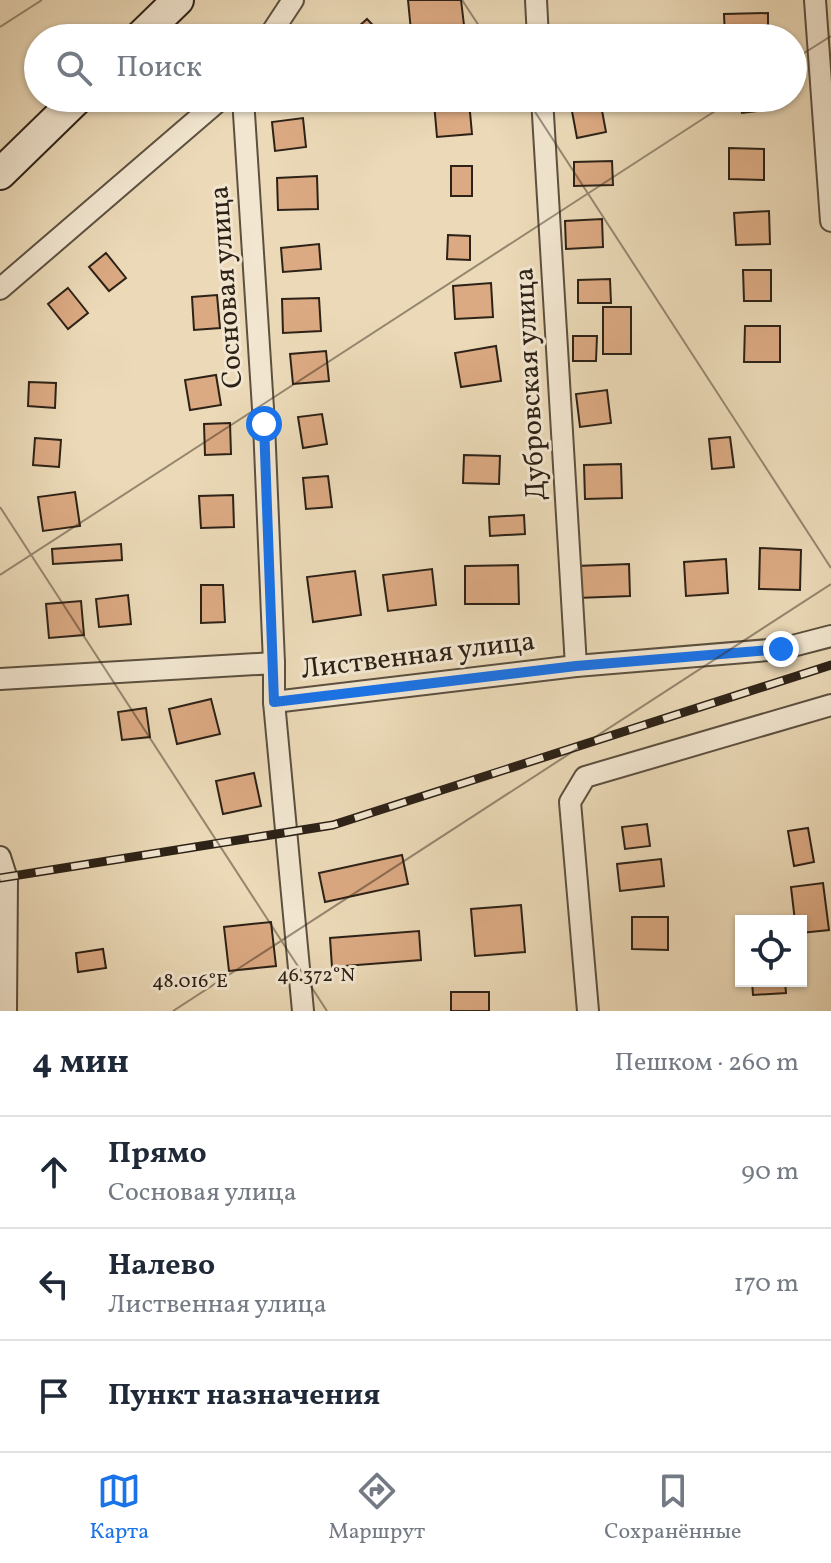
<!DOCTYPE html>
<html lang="ru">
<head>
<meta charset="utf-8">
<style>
	:root { --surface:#fff; --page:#f2f2f3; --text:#1f2937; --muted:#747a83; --line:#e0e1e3; --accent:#1a73e8 }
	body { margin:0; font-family:Vollkorn,serif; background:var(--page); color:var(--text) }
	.controls { position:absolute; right:24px; bottom:24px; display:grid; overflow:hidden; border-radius:0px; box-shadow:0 2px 6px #0004 }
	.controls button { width:72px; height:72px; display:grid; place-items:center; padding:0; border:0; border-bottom:2px solid var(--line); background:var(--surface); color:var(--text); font:40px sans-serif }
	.stop { position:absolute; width:24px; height:24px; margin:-18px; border:6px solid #1a73e8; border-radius:50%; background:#fff }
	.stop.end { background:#1a73e8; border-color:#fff; box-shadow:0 2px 8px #0008 }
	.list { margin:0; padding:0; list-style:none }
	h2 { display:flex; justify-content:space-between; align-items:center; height:104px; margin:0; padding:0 32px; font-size:34px }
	h2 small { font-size:26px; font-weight:400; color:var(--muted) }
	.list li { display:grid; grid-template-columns:52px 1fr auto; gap:24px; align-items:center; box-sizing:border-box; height:112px; padding:0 32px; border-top:2px solid var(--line) }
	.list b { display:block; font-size:30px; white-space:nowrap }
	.list p { margin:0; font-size:26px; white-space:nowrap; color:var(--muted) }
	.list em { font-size:26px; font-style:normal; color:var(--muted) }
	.icon { flex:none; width:44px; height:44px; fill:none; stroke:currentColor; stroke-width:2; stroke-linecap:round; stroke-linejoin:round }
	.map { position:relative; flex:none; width:831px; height:1011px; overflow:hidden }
	.search { position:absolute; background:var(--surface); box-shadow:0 2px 6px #0004; left:24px; right:24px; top:24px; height:88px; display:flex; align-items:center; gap:20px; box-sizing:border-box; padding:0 28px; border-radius:44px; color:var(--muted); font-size:30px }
	.sheet { height:440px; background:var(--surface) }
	nav { display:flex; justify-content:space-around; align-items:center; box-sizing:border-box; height:112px; border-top:2px solid var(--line); background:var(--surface); font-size:22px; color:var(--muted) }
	nav a { display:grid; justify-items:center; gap:4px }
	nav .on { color:var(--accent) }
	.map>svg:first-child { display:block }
	.building { fill:#dba982; stroke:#2d2217; stroke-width:2 }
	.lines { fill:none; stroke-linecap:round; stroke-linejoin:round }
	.minor-casing { stroke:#5c503f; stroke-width:24 }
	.secondary-casing { stroke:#2d2217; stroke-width:34 }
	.minor { stroke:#f2e6d0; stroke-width:20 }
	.secondary { stroke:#f2e6d0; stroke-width:30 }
	.rail-casing { stroke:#2d2217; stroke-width:9 }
	.rail { stroke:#f2e6d0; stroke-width:6; stroke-dasharray:18; stroke-linecap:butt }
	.route { stroke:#1a73e8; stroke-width:10 }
	.ticks { fill:none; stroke:#2d2217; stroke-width:2; stroke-opacity:0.45 }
	.labels { text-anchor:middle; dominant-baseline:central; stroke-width:6; stroke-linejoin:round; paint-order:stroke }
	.street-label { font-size:28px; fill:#2d2217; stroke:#f2e6d0 }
	.ticks-label { font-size:20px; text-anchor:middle; fill:#2d2217; stroke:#f2e6d0; stroke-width:6; stroke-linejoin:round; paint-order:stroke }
</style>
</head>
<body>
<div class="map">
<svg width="831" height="1011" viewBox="0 0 831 1011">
	<rect width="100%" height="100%" fill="#ebd9b7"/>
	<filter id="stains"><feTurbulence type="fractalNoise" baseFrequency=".0025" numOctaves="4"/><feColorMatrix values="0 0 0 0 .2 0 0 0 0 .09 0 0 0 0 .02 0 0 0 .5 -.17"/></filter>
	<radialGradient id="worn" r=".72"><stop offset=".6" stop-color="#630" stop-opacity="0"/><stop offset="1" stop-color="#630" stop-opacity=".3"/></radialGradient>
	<!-- building -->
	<g class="building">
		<polygon points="408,0 461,0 464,25 411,31"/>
		<polygon points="768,13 768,38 725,38 724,14"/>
		<polygon points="367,19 385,38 346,38"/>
		<polygon points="739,98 773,98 775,109 742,113"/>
		<polygon points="600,100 606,132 577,138 571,106"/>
		<polygon points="469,101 472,134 437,137 434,103"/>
		<polygon points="303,118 306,147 275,151 272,122"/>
		<polygon points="729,148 764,149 764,180 729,179"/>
		<polygon points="612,161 613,185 574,186 574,162"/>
		<rect x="451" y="166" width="21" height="30"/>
		<polygon points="317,176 318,209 278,210 277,178"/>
		<polygon points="769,211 770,244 736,245 734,213"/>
		<polygon points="602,219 603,247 566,249 565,221"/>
		<polygon points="448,235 470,236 470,260 447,259"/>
		<polygon points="319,244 321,269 283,272 281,248"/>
		<polygon points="106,253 126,278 109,291 89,267"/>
		<polygon points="743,270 771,270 771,301 744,301"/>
		<polygon points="610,279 611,303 578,303 578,280"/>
		<polygon points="491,283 493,317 455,319 453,286"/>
		<polygon points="68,288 88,313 68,329 48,304"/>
		<polygon points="217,295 220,328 194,330 192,297"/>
		<polygon points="319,298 321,331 283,333 282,299"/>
		<rect x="603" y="307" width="28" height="47"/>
		<polygon points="745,326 780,326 780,362 744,362"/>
		<polygon points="573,336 597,336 596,361 573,361"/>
		<polygon points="496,346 501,381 461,387 455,353"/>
		<polygon points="326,351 329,381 293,384 290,354"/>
		<polygon points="216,375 221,405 190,410 185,380"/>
		<polygon points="29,382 56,383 55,408 28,406"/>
		<polygon points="607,390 611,423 580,427 576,394"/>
		<polygon points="322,414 327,444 303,448 298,417"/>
		<polygon points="230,423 231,454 205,455 204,424"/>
		<polygon points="730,437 734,467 712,469 709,439"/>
		<polygon points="35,438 61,440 59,467 33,465"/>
		<polygon points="464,455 500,456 499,484 463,483"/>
		<polygon points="621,464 622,498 585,499 584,465"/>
		<polygon points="328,476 332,507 306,509 303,478"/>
		<polygon points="75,492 80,526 43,531 38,497"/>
		<polygon points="233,495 234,527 201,528 199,496"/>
		<polygon points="524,515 525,534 490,536 489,517"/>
		<polygon points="121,544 122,560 53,564 52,549"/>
		<polygon points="760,548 801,550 800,590 759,589"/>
		<polygon points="726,559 728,593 686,596 684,562"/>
		<polygon points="629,564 630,596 577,598 576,566"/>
		<polygon points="518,565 519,604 465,604 465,566"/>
		<polygon points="432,569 436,605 388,611 383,575"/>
		<polygon points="355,571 361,615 313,622 307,577"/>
		<polygon points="201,585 223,585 225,622 201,623"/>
		<polygon points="128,595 131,624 99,627 96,599"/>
		<polygon points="81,601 84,635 49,638 46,604"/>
		<polygon points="211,699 220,734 177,744 169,709"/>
		<polygon points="146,708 150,737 122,740 118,712"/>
		<polygon points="254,773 261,806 223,814 216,781"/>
		<polygon points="647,824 650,846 625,849 622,827"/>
		<polygon points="808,828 814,862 794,866 788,831"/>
		<polygon points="402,855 408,884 325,902 319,873"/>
		<polygon points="661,859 664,886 620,891 617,864"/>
		<polygon points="823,883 829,930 801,933 801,921 795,921 791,887"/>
		<polygon points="521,905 525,952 475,956 471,909"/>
		<polygon points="632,917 668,917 668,950 632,949"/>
		<polygon points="271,922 276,966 229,971 224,927"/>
		<polygon points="419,931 421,960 332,967 330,938"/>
		<polygon points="103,949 106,968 78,972 76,953"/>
		<polygon points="752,981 785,981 786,993 753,995"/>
		<rect x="451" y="992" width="38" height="19"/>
	</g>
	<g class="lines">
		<defs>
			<g id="minor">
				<polyline points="536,0 538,38"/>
				<polyline points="815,0 831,221"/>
				<polyline points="268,38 293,0"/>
				<polyline points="243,98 264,424 274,663"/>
				<polyline points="542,98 576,666"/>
				<polyline points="0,289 222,98"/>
				<polyline points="0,679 274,663 274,702 576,666 781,649 831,636"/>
				<polyline points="274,702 303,1011"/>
				<polyline points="0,857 7,879 6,1011"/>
				<polyline points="588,1011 570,802 585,777 831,705"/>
			</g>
			<g id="secondary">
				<polyline points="139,38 178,0"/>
				<polyline points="0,174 78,98"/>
			</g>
		</defs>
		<!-- minor casing -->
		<use href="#minor" class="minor-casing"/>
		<!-- secondary casing -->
		<use href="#secondary" class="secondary-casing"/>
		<!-- minor -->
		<use href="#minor" class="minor"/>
		<!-- secondary -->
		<use href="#secondary" class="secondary"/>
		<defs>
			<polyline id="rail" points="0,878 333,825 831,665"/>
		</defs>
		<!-- rail casing -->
		<use href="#rail" class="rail-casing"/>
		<!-- rail -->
		<use href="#rail" class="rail"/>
	</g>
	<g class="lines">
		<!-- route -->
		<polyline class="route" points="264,424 274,702 576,666 781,649"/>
	</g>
	<!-- ticks -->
	<path class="ticks" d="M 462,0 L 487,38M 0,27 L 42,0M 793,60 L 831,36M 526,98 L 831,568M 0,507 L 327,1011M 0,575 L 735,98M 173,1011 L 831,584"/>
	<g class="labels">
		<!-- street labels -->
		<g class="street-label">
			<text transform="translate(227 287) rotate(-94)">Сосновая улица</text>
			<text transform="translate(531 384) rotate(-93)">Дубровская улица</text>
			<text transform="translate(418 656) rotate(-7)">Лиственная улица</text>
		</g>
	</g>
	<g class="ticks-label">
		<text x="316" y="981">46.372°N</text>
		<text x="190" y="987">48.016°E</text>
	</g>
	<rect width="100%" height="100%" filter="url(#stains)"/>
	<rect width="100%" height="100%" fill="url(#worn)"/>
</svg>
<div class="controls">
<button><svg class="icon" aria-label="locate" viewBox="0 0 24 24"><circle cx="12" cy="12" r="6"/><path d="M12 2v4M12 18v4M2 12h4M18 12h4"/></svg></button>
</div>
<div class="stop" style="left:264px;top:424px"></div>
<div class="stop end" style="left:781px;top:649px"></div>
<div class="search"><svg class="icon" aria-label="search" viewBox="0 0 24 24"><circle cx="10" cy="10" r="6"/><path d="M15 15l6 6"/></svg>Поиск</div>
</div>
<section class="sheet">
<h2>4 мин<small>Пешком · 260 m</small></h2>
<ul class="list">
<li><svg class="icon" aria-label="ahead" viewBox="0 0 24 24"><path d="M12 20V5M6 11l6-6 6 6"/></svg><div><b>Прямо</b><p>Сосновая улица</p></div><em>90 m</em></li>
<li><svg class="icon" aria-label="left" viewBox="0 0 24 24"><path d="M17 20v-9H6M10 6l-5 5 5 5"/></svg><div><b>Налево</b><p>Лиственная улица</p></div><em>170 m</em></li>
<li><svg class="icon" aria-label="arrive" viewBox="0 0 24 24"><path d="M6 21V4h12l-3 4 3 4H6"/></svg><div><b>Пункт назначения</b></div></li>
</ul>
</section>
<nav>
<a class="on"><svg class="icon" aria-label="map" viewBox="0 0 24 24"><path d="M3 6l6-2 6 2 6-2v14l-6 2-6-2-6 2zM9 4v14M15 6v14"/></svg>Карта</a>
<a><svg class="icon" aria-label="directions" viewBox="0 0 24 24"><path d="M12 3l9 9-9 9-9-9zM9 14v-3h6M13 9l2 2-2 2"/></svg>Маршрут</a>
<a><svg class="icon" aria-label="saved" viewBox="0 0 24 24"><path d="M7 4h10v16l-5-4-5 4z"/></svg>Сохранённые</a>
</nav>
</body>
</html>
